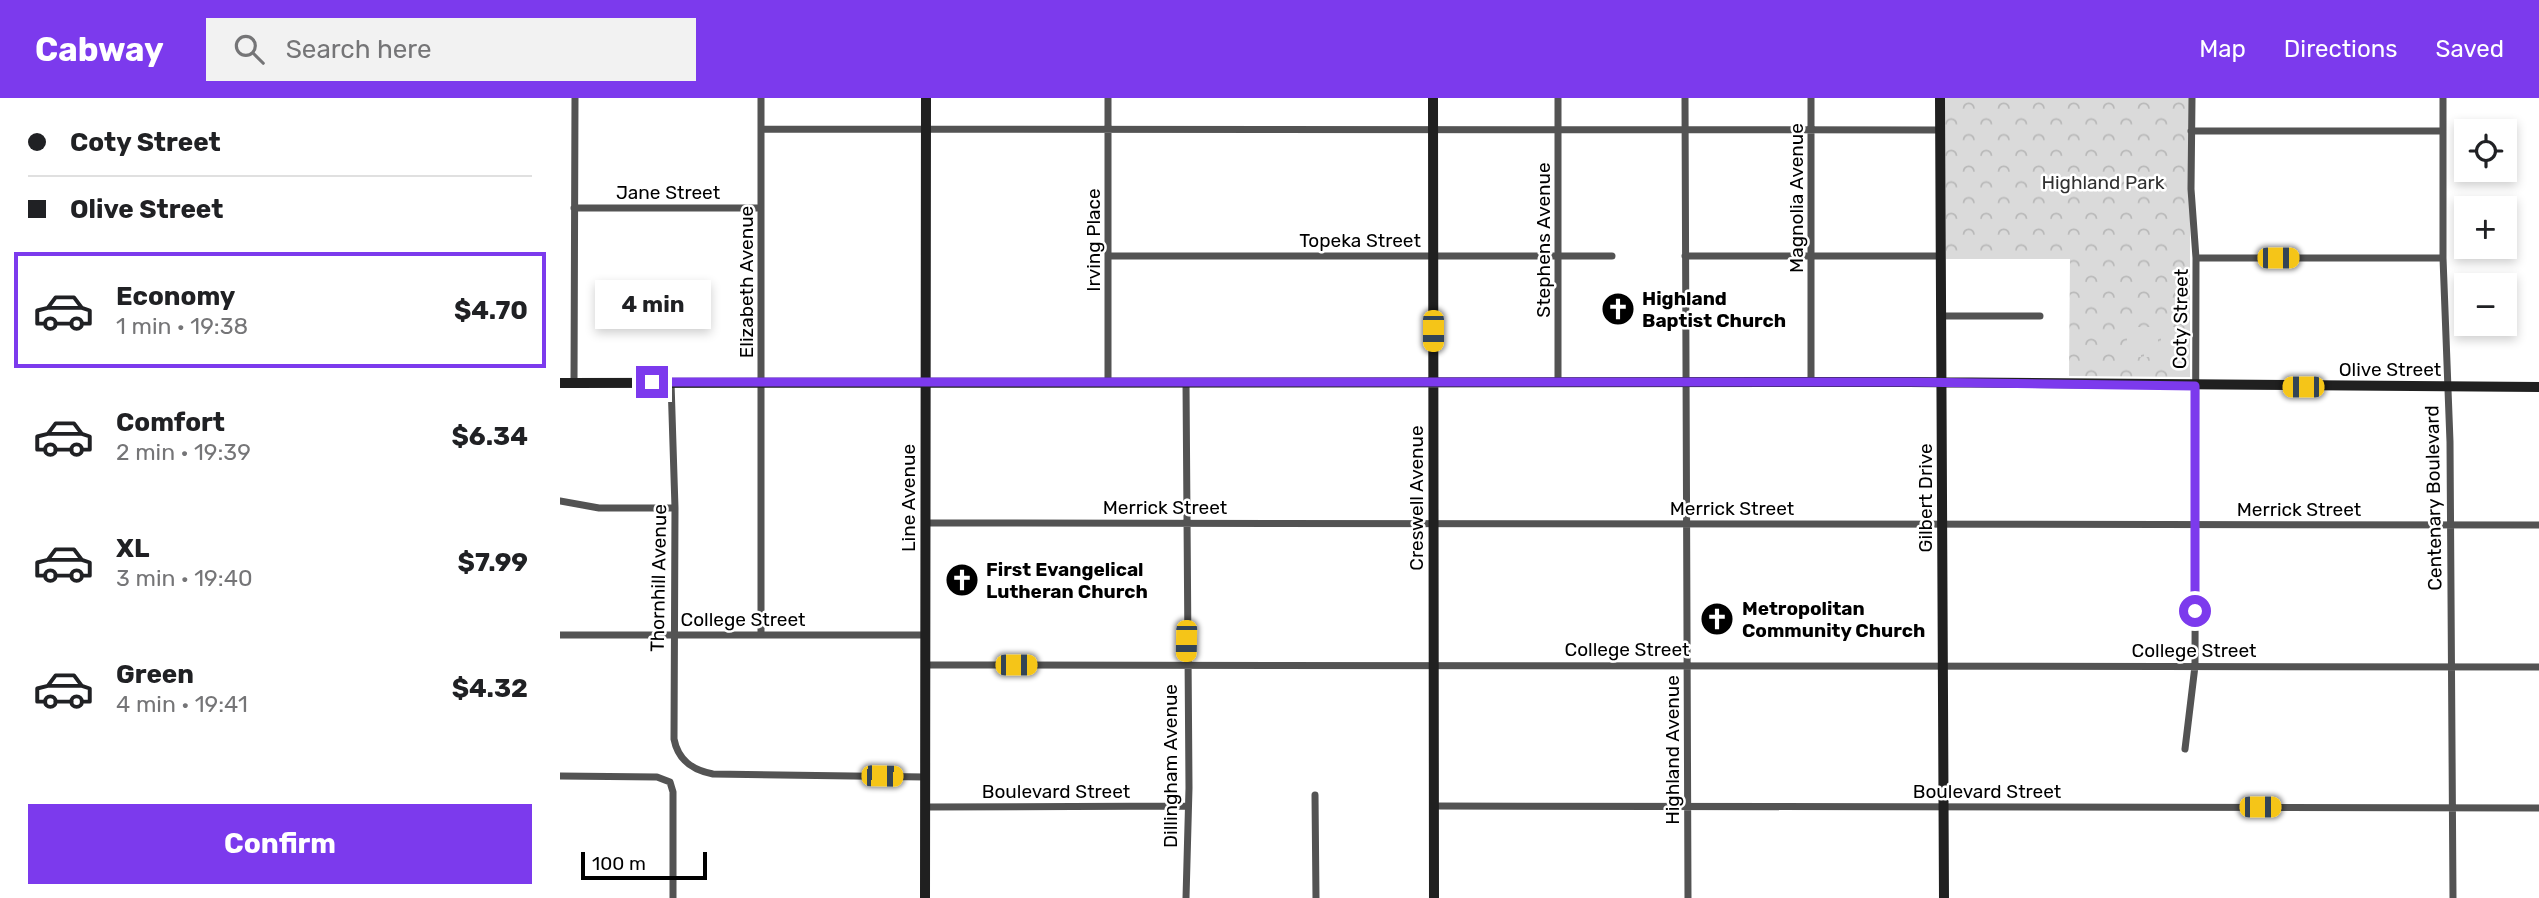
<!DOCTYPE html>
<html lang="en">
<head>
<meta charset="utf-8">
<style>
  :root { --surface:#fff; --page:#f2f2f2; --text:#202124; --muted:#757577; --line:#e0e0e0; --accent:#7c3aed }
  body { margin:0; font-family:Rubik,sans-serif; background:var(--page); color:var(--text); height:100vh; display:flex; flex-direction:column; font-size:26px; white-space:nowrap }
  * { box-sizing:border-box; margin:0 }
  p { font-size:23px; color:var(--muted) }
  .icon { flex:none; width:38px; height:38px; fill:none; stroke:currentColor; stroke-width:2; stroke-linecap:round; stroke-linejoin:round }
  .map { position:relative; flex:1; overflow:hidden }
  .sheet { display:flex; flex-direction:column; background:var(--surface); width:560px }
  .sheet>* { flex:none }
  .top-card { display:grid; align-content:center; height:154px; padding:0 28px; background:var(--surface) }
  .tools { position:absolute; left:1894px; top:21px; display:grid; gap:14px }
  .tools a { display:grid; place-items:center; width:63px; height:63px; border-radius:0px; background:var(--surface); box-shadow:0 4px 10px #0003; font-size:35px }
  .scale { position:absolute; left:21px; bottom:18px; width:126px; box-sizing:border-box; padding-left:7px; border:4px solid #000; border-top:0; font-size:19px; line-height:24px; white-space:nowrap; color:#000; -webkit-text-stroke:5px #fff; paint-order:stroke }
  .end { position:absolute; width:32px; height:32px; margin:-16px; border:9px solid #7c3aed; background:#fff; box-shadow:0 0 0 4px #fff }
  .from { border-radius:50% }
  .bubble { position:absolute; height:49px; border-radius:0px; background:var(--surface); box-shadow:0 4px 10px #0003; font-size:23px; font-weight:700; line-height:49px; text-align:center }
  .car { position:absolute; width:21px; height:42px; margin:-21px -10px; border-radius:9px; box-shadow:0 0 5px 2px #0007; background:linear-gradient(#f5c518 24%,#345 0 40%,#f5c518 0 76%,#345 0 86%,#f5c518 0) }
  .top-card b { display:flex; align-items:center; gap:24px; height:66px; font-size:26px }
  .top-card b+b { border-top:2px solid var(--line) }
  .top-card i { width:18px; height:18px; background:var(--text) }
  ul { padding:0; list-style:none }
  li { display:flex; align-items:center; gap:21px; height:116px; margin:0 14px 10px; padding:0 14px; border:4px solid transparent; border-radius:0px }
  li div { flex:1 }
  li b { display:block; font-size:26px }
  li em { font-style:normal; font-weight:700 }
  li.current { border-color:var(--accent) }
  li>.icon { width:63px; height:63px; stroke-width:1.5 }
  .primary-button { display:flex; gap:14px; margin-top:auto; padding:14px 28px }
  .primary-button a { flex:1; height:80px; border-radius:0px; background:var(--accent); color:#fff; font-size:28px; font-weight:700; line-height:80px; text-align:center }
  header { display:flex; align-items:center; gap:42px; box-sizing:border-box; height:98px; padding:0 35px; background:var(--accent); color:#fff }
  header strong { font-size:33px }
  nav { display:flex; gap:38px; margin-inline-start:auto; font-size:24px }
  .search { width:490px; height:63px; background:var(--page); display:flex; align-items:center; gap:18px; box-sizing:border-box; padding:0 24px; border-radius:0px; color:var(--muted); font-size:26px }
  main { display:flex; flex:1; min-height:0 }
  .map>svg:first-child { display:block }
  .park { fill:url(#park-crowns) }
  .pitch { fill:#dadada }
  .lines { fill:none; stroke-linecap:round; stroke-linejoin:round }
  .street { stroke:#535353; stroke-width:7 }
  .secondary { stroke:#202020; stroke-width:10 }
  .route { stroke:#7c3aed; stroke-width:9 }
  .labels { text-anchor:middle; stroke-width:5; stroke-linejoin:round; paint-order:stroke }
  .park-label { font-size:19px; fill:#313131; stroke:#fff }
  .street-label { font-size:19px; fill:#000; stroke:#fff }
  .poi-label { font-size:19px; font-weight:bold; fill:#000; stroke:#fff; text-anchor:start }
</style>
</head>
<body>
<header>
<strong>Cabway</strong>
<div class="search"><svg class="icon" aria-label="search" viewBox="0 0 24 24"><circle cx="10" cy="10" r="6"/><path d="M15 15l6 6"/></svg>Search here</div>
<nav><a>Map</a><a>Directions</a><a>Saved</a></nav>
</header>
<main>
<section class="sheet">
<div class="top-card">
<b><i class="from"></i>Coty Street</b>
<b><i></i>Olive Street</b>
</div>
<ul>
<li class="current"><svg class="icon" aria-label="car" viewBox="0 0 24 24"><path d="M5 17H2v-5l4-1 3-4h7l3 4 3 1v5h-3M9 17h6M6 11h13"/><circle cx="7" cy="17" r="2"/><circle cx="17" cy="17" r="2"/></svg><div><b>Economy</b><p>1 min · 19:38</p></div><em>$4.70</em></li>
<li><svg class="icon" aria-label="car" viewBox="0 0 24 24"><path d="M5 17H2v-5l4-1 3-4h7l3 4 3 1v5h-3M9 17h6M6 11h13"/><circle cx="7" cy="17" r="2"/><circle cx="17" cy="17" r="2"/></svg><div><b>Comfort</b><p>2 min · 19:39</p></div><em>$6.34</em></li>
<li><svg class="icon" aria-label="car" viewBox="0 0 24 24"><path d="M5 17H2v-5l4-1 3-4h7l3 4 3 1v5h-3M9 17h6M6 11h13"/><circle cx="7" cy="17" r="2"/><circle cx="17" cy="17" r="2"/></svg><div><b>XL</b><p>3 min · 19:40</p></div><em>$7.99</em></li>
<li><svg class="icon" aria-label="car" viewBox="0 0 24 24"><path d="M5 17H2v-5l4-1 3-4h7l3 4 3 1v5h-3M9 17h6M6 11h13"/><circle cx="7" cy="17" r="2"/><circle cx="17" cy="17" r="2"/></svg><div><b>Green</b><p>4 min · 19:41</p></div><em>$4.32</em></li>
</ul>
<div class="primary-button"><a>Confirm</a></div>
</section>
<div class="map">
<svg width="1979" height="800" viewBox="0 0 1979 800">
  <defs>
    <pattern id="park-crowns" width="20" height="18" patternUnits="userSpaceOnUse" patternTransform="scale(1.75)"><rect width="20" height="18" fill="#dadada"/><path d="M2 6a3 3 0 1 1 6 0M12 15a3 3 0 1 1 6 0" fill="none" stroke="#b9b9b9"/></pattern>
  </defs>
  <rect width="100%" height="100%" fill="#fff"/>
  <path class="park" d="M 1385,0 L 1630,0 L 1630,279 L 1509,278 L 1510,161 L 1386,161 Z"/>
  <path class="pitch" d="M 1567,229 L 1581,229 L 1581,259 L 1567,259 Z
    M 1584,229 L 1598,229 L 1598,259 L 1584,259 Z
    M 1601,229 L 1615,229 L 1615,259 L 1601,259 Z"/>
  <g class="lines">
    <path class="street" d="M 548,0 L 548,284
      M 998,0 L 998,284
      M 1125,0 L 1128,800
      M 1251,0 L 1251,284
      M 1883,0 L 1883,160 L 1890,344 L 1893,800
      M 201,31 L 1381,32
      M 1631,33 L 1883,33
      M 14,110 L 201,110
      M 548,158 L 1052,158
      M 1125,158 L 1381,158
      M 1636,160 L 1883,160
      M 1381,218 L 1480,218
      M 111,284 L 115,410 L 114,641 C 118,662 132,672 153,676 L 365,679
      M 626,284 L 629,690 L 626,800
      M 14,285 L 15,0
      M 0,403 L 39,410 L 115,410
      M 365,425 L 1979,427
      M 0,537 L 365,537
      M 201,537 L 201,0
      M 365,567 L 1979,569
      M 1625,651 L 1635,568 L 1636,160 L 1631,91 L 1632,0
      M 0,678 L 97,679 L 110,684 L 113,694 L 113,800
      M 755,697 L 756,800
      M 875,708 L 1979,710
      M 365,709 L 628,708"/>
    <path class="secondary" d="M 873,0 L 874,800
      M 1380,0 L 1384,800
      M 0,285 L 1349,284 L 1979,289
      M 365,800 L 366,0"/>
  </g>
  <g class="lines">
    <path class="route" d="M 92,284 L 1349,284 L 1635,288 L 1635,513"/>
  </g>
  <defs>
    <symbol id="church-disc" viewBox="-11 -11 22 22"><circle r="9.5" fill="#000" stroke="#fff"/><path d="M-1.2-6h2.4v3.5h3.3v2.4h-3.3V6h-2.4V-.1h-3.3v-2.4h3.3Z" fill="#fff"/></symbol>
  </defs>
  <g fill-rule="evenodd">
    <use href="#church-disc" x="1039" y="192" width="38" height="38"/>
    <use href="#church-disc" x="383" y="463" width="38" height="38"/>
    <use href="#church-disc" x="1138" y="502" width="38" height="38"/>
  </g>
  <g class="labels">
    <g class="park-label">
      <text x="1543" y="91">Highland Park</text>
    </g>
    <g class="street-label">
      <text x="108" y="101">Jane Street</text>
      <text transform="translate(1236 100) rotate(-90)" y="7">Magnolia Avenue</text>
      <text transform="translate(533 142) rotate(-90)" y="7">Irving Place</text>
      <text x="800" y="149">Topeka Street</text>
      <text transform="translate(983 142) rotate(-90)" y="7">Stephens Avenue</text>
      <text transform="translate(186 184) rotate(-90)" y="7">Elizabeth Avenue</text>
      <text transform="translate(1620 221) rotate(-89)" y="7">Coty Street</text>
      <text x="1830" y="278">Olive Street</text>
      <text transform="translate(348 400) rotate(-90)" y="7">Line Avenue</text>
      <text transform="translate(856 400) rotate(-90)" y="7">Creswell Avenue</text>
      <text transform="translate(1365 400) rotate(-90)" y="7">Gilbert Drive</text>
      <text transform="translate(1873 400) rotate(-91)" y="7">Centenary Boulevard</text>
      <text x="605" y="416">Merrick Street</text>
      <text x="1172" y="417">Merrick Street</text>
      <text x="1739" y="418">Merrick Street</text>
      <text transform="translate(98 480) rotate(-89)" y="7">Thornhill Avenue</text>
      <text x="183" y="528">College Street</text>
      <text x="1067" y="558">College Street</text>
      <text x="1634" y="559">College Street</text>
      <text transform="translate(1112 652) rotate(-90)" y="7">Highland Avenue</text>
      <text transform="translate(610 668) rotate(-90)" y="7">Dillingham Avenue</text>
      <text x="496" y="700">Boulevard Street</text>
      <text x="1427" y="700">Boulevard Street</text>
    </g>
    <g class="poi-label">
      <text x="1082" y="207">Highland<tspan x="1082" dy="22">Baptist Church</tspan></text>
      <text x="426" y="478">First Evangelical<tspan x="426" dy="22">Lutheran Church</tspan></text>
      <text x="1182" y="517">Metropolitan<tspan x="1182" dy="22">Community Church</tspan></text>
    </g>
  </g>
</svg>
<div class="tools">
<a><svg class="icon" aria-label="locate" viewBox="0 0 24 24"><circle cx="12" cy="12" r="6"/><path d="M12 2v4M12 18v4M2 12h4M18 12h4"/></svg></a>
<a>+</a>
<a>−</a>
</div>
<div class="scale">100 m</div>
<i class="end from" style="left:1635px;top:513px"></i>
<i class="end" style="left:92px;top:284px"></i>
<div class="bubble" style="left:35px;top:182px;width:116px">4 min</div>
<i class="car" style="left:1718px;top:160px;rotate:90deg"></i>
<i class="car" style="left:873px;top:233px;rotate:180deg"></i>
<i class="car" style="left:1743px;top:289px;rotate:270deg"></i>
<i class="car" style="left:626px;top:543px;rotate:181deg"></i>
<i class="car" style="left:456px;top:567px;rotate:90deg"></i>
<i class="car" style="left:322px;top:678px;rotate:91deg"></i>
<i class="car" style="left:1700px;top:709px;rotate:90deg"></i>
</div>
</main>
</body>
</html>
